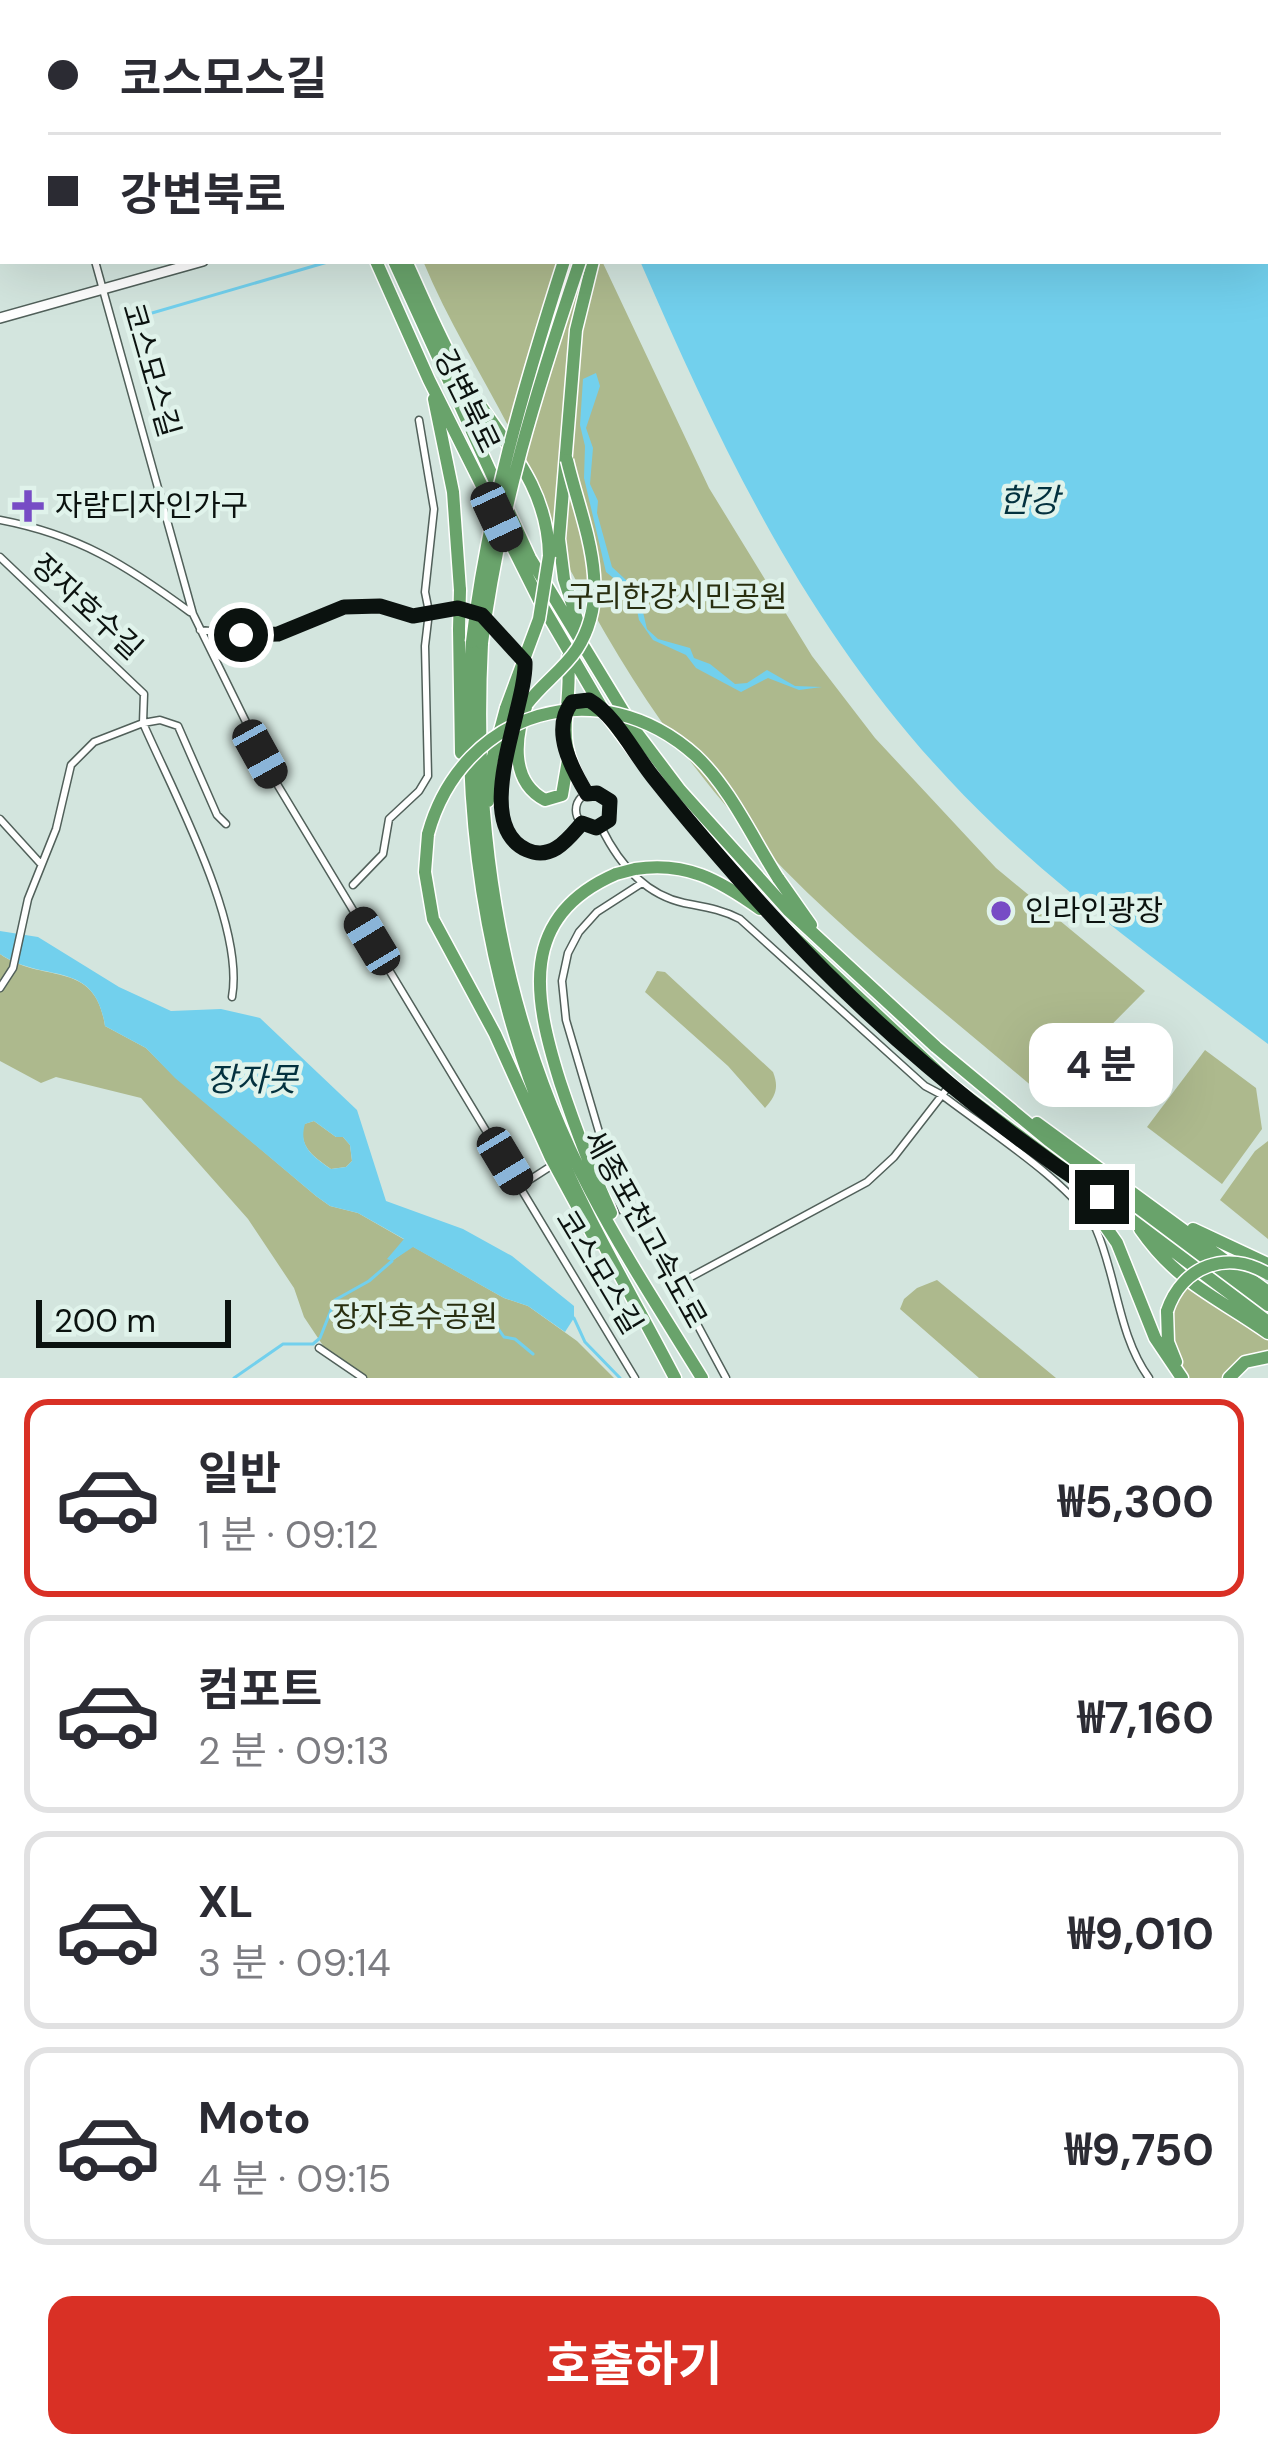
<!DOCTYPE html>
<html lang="ko">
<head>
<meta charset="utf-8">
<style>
  :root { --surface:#fff; --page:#f7f7f7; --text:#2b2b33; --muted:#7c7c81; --line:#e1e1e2; --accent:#d93025 }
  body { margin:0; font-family:"DM Sans","Noto Sans KR",sans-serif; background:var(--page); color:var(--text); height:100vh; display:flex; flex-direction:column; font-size:45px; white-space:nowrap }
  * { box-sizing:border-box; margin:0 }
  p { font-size:39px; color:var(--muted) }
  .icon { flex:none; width:66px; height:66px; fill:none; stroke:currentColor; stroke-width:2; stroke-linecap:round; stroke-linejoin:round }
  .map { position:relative; height:1378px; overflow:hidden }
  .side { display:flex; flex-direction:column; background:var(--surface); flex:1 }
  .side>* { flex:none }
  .hud { position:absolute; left:0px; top:0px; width:1269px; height:264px; box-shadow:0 12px 48px #0002; display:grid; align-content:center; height:264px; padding:0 48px; background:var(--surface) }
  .scale { position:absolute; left:36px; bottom:30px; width:195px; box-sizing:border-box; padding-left:12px; border:6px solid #0b120f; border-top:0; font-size:33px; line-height:42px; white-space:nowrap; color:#0b120f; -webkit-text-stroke:9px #e0f3eb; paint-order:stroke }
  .end { position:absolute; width:54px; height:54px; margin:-27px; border:15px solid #0b120f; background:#fff; box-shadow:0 0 0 6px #fff }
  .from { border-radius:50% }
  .bubble { position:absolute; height:84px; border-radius:24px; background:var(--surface); box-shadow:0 12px 48px #0002; font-size:39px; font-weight:700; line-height:84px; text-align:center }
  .car { position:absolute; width:36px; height:72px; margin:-36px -18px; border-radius:15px; box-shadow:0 0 9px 3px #0007; background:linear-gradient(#222 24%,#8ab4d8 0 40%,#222 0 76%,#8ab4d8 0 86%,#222 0) }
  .hud b { display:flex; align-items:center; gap:42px; height:114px; font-size:45px }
  .hud b+b { border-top:3px solid var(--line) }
  .hud i { width:30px; height:30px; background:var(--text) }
  ul { padding:21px 0 0; list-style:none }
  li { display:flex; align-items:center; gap:36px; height:198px; margin:0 24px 18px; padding:0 24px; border:6px solid var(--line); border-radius:24px }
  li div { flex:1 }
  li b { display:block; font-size:45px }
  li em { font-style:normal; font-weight:700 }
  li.on { border-color:var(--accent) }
  li>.icon { width:108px; height:108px; stroke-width:1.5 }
  .cta { display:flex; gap:24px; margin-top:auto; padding:24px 48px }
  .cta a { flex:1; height:138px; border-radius:24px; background:var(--accent); color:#fff; font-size:48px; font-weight:700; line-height:138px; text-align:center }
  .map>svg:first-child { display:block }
  .green { fill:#adb98d }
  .water { fill:#72d0ed; fill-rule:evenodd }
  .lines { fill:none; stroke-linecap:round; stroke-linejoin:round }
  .stream { stroke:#72d0ed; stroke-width:3 }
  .runway { stroke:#94a39d; stroke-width:45 }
  .street-casing { stroke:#51605a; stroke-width:9 }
  .secondary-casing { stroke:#51605a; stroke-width:12 }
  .highway-casing { stroke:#fff; stroke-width:15 }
  .street { stroke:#fff; stroke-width:6 }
  .secondary { stroke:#fff; stroke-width:9 }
  .highway { stroke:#69a36b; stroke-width:12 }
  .highway-bridge-casing { stroke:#fff; stroke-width:15; stroke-linecap:butt }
  .highway-bridge { stroke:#69a36b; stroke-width:12 }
  .route { stroke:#0b120f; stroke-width:15 }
  .poi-dot { fill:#774cc5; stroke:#e0f3eb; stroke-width:4.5 }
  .labels { text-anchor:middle; stroke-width:9; stroke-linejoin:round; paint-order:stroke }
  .street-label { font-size:30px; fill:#0b120f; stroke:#e0f3eb }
  .poi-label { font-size:30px; fill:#0b120f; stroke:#e0f3eb; text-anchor:start }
  .park-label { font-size:30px; fill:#292f10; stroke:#e0f3eb }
  .water-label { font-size:33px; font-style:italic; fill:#03313e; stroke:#e0f3eb }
</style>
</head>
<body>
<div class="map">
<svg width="1268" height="1378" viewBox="0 0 1268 1378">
  <rect width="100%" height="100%" fill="#d3e5de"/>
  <path class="green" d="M 423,261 L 602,261 L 709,488 L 812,656 L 875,738 L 996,868 L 1145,991 L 1042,1095 C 939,1006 829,924 739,821 C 677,750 624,671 580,588 C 571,570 558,551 551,532 C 539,503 532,475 519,447 C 488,384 450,326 423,261 Z
    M 0,954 C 44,985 95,958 105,1026 L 146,1048 L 174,1076 L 316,1196 L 330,1206 L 358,1213 L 405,1240 L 392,1261 L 412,1246 L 504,1298 L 528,1306 L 577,1341 L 614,1378 L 367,1378 L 326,1350 L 304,1317 L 294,1288 L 248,1219 L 141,1098 L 56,1077 L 41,1083 L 0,1061 Z
    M 657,971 L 665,972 L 773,1072 C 779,1087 776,1096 765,1108 L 728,1066 L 645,992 Z
    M 1205,1050 L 1256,1088 L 1262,1129 L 1222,1184 L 1147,1127 Z
    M 314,1121 L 336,1137 L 343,1137 L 350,1145 L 352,1161 L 346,1167 L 331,1169 C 314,1157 298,1147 304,1124 Z
    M 1268,1141 L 1268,1239 L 1220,1200 L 1255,1151 Z
    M 937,1280 L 1056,1378 L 979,1378 L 900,1309 L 904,1299 L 917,1288 Z
    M 1185,1286 L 1217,1302 L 1268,1335 L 1268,1353 L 1224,1378 L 1188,1378 L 1178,1364 L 1168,1316 Z"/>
  <path class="water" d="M 483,0 L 1268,0 L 1268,1044 C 1176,975 1081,907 997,828 C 826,666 732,474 640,261 L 1266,261 L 1266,3 Z
    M 596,373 L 600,386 L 586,428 L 593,448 L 590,484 L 598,501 L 597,513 L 612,567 L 638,591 L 647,629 L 658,639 L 690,648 L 694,658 L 710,664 L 735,684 L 747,683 L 767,670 L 795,686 L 822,687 L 799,690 L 768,678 L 741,692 L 696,668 L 686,655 L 653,640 L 639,620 L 634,595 L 606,572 L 584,478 L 585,446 L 580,425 L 583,379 Z
    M 0,931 L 38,937 L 119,987 L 171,1011 L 221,1009 L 260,1018 L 357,1110 L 386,1201 L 463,1229 L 512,1256 L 574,1306 L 574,1318 L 565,1332 L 528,1306 L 504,1298 L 413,1247 L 392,1261 L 387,1259 L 404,1239 L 358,1213 L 330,1206 L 316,1196 L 175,1078 L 146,1048 L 105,1026 C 95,958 44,984 0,954 ZM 314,1121 L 336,1137 L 343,1137 L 350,1145 L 352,1161 L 346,1167 L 331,1169 C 314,1157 298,1147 305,1124 Z"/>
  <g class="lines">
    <path class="stream" d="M 128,320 L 331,261
      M 464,1318 L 479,1327 L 497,1327 L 504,1337 L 515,1339 L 533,1354
      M 574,1318 L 585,1342 L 620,1378
      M 234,1378 L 283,1344 L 313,1344 L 320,1338 L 335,1300 L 369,1281 L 392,1261"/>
    <path class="runway" d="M 408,0 L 410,3"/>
    <defs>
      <path id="street" d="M 21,0 L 22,3
        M 0,63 L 3,65
        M 95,261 L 193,614 L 274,779 L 635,1378
        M 0,520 C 79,535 126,565 190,612
        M 0,557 L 144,694 L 143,723 L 94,742 L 71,765 L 56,829 L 28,899 L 13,968 L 0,988
        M 489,622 L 525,662 C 527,706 469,824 527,850 C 552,861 568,839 582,823
        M 200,630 L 267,637 L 344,607 L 380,606 L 413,616 L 462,609
        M576 810a18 18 0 1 1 36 0a18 18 0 1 1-36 0Z
        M 0,819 L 40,863
        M 226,824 L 217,815 L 178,726 L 160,720 L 143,723 C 173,792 245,924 232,997
        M 601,827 C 618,862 643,894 684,903 C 704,907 721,909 740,919 L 925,1086 L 942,1095 C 983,1127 1076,1186 1096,1229 C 1117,1277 1118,1335 1149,1378
        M 642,883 L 597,912 L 579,932 L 568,953 L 562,981 L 566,1020 L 622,1210 L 676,1285 L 726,1378
        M 353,885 L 383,854 L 389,819 L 419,791 L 428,776 L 425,646 L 429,612 L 425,592 L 434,509 L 419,420
        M 520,1186 L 548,1168
        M 676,1285 L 867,1182 L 894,1157 L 946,1090
        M 319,1348 L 363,1378"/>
      <path id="secondary" d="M 0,318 L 203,261"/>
      <path id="highway" d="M 239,0 L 242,3
        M 264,0 L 266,3
        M 640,3 L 641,0
        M 661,3 L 662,0
        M 376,261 L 429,380 L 539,600 L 605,713 L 665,792 L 775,919 L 953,1086 L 1268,1322
        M 394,261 L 530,558 L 634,729 L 680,790 L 788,910 L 936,1047 L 1048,1140 L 1268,1305
        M 406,261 C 423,298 439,337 459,372 C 495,435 548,479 549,556
        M 434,399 L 453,492 L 460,590
        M 459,629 L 461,753
        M 581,632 L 564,579 L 559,539 L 576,330 L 593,261
        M 472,642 C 461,809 484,970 547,1125 C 582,1212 632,1295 675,1378
        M 482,643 C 472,833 501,1020 590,1190 C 624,1255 664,1316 702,1378
        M 568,657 C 573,720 550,733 587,794
        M 527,704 C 515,736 509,781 545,800 L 562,795 L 568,760
        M 488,801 L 492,760 L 506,708
        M 428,834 L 425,872 L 433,919 L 495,1034 L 551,1158 L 597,1243
        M 635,869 C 686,861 719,880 760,909
        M 778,878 L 811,925
        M 1037,1123 L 1268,1292
        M 1075,1183 L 1117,1243 L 1155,1338 L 1182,1378
        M 611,1213 C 591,1170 575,1127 560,1082 C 534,999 517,917 616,874
        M 1140,1229 C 1178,1284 1216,1296 1268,1333
        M 1193,1229 L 1268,1264
        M 1167,1311 L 1168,1342 L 1176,1362
        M 1229,1378 L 1245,1362 L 1268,1357"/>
    </defs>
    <use href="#street" class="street-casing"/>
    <use href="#secondary" class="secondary-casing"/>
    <use href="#highway" class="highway-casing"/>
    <use href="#street" class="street"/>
    <use href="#secondary" class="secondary"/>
    <use href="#highway" class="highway"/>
    <defs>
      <path id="highway-bridge" d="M 459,629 L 460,590
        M 472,642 C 487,512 524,386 564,261
        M 482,643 C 500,506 536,392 580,261
        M 527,704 C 542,684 563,670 577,649 C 615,590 581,521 567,460
        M 506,708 L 539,619 L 549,556
        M 428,834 C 462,710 600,669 696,756 C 730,788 753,839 778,878
        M 616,874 L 635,869
        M 1167,1311 C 1182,1266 1227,1249 1268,1274"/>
    </defs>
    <use href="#highway-bridge" class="highway-bridge-casing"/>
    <use href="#highway-bridge" class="highway-bridge"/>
  </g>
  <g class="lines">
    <path class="route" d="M 241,635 L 278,634 L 344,607 L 380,606 L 413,616 L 458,608 L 482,615 L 525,662 C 527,706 469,824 527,850 C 552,861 568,839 582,823 L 596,828 L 609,820 L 610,801 L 597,793 L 587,794 C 572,769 550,730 572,702 L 589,700 C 616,716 633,752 653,777 C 691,825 732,872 773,917 C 868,1022 984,1119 1102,1197"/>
  </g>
  <g class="poi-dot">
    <path d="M22 488h12v12h12v12h-12v12h-12v-12h-12v-12h12z"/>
    <circle cx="1001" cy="911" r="12"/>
  </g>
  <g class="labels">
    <g class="street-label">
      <text transform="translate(151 370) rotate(74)" y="10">코스모스길</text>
      <text transform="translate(467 401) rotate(64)" y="10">강변북로</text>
      <text transform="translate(87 607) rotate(43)" y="10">장자호수길</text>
      <text transform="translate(645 1229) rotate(61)" y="10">세종포천고속도로</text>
      <text transform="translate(599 1272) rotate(59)" y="10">코스모스길</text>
    </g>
    <g class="poi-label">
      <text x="55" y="516">자람디자인가구</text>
      <text x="1025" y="921">인라인광장</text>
    </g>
    <g class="park-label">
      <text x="677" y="607">구리한강시민공원</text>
      <text x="415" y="1327">장자호수공원</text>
    </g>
    <g class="water-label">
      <text x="1029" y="512">한강</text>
      <text x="252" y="1091">장자못</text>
    </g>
  </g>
</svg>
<div class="scale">200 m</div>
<i class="end from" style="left:241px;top:635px"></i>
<i class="end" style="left:1102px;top:1197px"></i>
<div class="bubble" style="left:1029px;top:1023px;width:144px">4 분</div>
<i class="car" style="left:497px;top:517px;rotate:155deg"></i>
<i class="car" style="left:260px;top:754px;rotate:151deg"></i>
<i class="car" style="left:372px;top:941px;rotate:329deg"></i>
<i class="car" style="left:505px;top:1161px;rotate:149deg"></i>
<div class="hud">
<b><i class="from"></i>코스모스길</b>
<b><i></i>강변북로</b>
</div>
</div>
<section class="side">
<ul>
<li class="on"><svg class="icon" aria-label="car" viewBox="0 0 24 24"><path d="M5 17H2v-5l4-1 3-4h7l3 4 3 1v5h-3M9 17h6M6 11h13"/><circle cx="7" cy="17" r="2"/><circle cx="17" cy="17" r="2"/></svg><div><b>일반</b><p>1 분 · 09:12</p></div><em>₩5,300</em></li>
<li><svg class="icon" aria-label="car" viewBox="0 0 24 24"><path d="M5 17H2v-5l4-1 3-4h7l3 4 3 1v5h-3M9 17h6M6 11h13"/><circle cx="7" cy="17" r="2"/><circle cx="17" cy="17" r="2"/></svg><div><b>컴포트</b><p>2 분 · 09:13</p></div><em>₩7,160</em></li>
<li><svg class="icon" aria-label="car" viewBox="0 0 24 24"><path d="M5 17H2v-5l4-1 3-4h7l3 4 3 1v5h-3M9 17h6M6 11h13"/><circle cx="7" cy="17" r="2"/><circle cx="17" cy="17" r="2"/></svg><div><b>XL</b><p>3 분 · 09:14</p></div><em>₩9,010</em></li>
<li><svg class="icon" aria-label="car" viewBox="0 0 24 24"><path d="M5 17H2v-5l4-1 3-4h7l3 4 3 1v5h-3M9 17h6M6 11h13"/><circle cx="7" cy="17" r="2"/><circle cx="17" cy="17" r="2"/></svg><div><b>Moto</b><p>4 분 · 09:15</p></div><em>₩9,750</em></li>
</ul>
<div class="cta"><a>호출하기</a></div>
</section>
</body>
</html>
